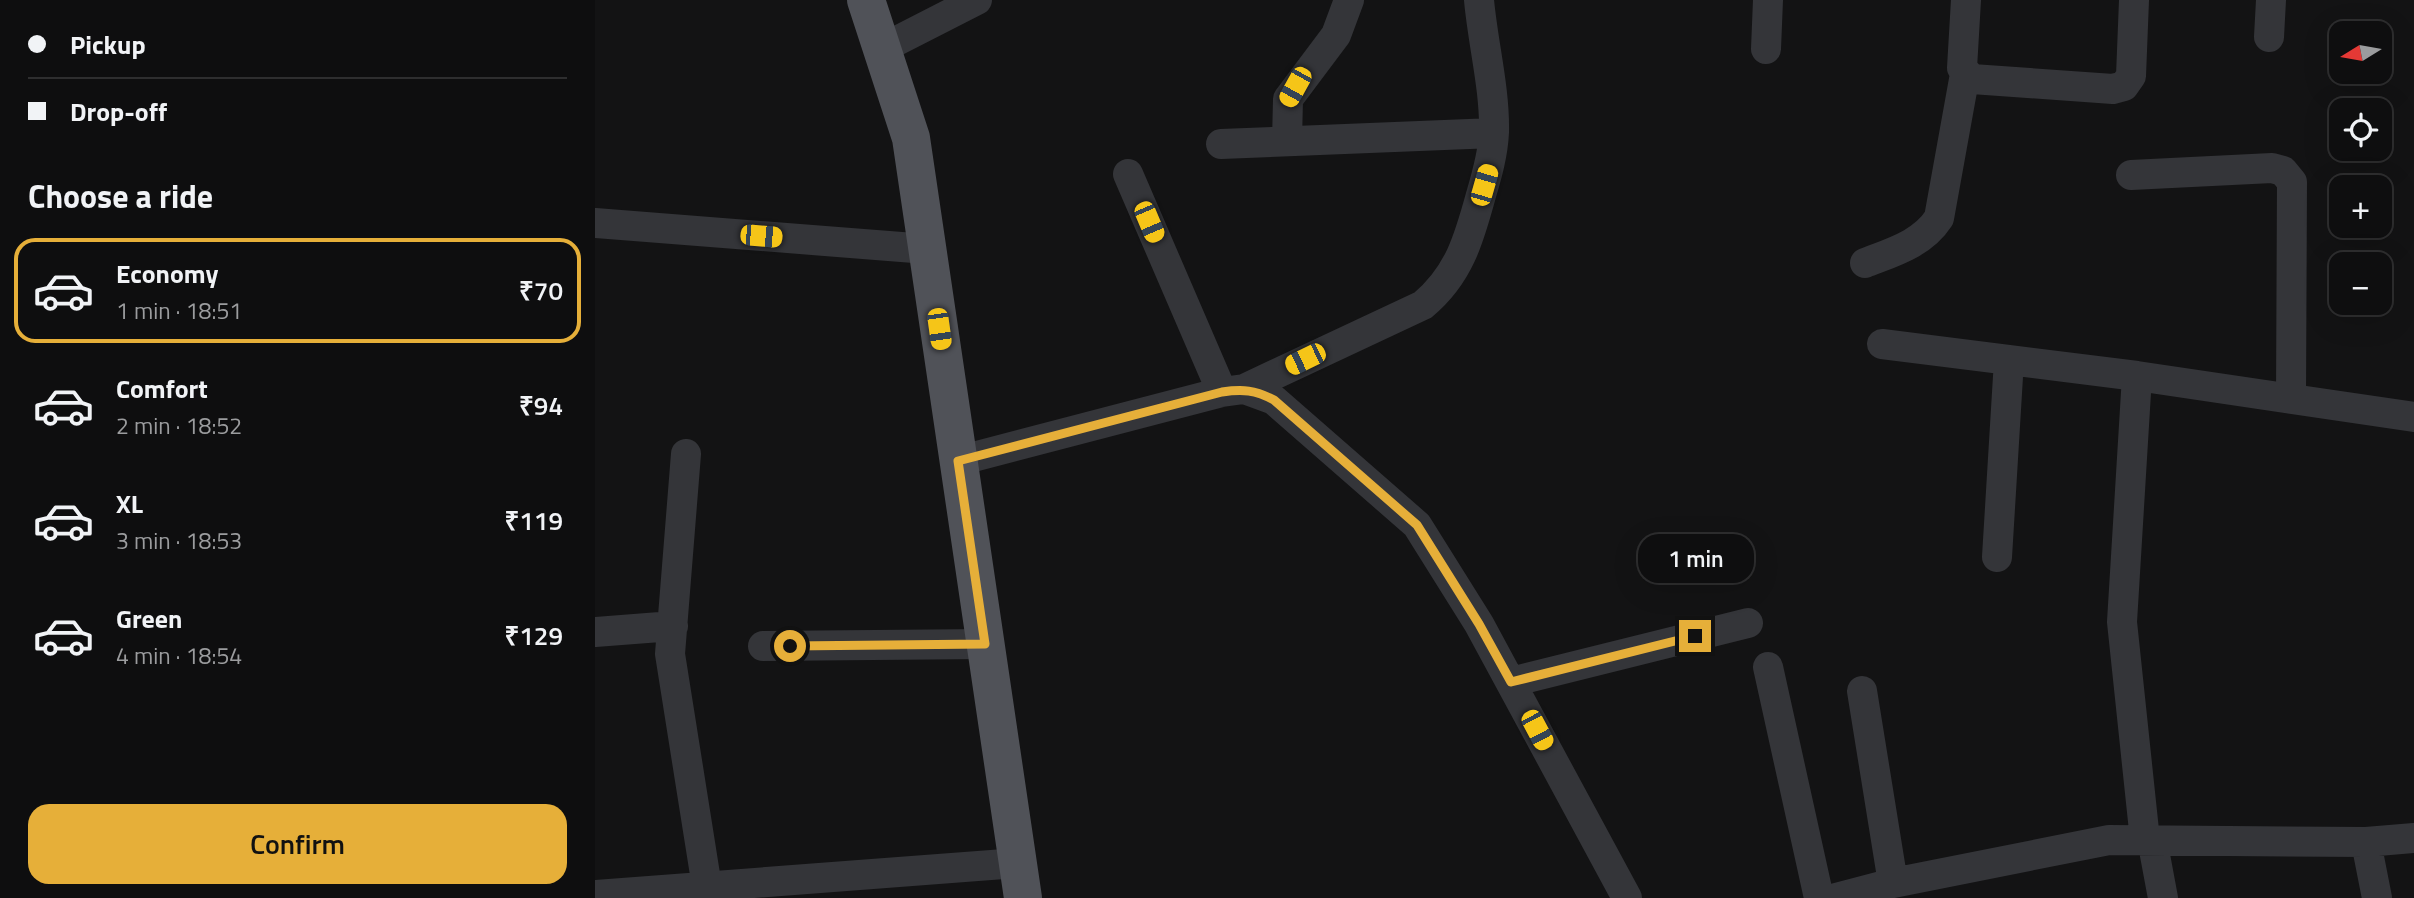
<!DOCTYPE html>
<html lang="en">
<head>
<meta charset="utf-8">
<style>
  :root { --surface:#0e0e0f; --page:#171718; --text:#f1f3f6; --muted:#9b9c9e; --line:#2e2e2f; --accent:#e6af39 }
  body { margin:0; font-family:"Titillium Web",sans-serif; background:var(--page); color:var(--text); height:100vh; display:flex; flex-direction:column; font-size:26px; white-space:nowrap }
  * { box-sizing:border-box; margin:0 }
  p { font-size:23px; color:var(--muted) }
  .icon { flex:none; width:38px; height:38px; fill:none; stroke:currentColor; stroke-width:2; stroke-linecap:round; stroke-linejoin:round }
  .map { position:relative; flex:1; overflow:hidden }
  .drawer { display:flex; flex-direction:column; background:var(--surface); width:595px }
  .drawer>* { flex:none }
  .guide { display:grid; align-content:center; height:154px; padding:0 28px; background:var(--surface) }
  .needle { width:46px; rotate:259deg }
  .fabs { position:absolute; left:1734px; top:21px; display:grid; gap:14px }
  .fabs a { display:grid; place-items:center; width:63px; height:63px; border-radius:14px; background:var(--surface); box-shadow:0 7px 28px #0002,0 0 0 2px var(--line); font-size:35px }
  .end { position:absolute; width:32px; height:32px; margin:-16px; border:9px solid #e6af39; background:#111; box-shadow:0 0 0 4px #111 }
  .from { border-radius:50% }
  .bubble { position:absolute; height:49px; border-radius:21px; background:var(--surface); box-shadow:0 7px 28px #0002,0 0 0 2px var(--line); font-size:23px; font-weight:600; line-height:49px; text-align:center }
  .car { position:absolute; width:21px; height:42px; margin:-21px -10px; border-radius:9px; box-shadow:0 0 5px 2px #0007; background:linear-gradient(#f5c518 24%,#345 0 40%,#f5c518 0 76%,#345 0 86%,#f5c518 0) }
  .guide b { display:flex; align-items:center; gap:24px; height:66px; font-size:26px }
  .guide b+b { border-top:2px solid var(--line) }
  .guide i { width:18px; height:18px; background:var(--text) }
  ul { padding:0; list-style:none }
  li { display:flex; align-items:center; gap:21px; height:105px; margin:0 14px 10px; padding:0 14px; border:4px solid transparent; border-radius:21px }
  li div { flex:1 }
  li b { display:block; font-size:26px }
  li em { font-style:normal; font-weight:600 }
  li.on { border-color:var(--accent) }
  li>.icon { width:63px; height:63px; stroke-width:1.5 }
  h2 { padding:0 28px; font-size:32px; line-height:84px }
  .button { display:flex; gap:14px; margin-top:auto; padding:14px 28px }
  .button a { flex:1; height:80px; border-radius:21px; background:var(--accent); color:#111; font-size:28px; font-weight:600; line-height:80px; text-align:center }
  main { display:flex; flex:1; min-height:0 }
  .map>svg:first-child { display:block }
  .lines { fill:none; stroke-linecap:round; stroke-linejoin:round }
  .minor { stroke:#343539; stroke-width:30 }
  .major { stroke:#505258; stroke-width:38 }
  .route { stroke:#e6af39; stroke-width:9 }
</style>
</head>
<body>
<main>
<section class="drawer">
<div class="guide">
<b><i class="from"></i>Pickup</b>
<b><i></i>Drop-off</b>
</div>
<h2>Choose a ride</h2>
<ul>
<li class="on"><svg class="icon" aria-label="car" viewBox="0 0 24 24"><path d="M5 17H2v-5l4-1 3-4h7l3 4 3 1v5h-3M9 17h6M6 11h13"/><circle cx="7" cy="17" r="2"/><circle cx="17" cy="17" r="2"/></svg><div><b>Economy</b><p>1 min · 18:51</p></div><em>₹70</em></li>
<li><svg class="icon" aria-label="car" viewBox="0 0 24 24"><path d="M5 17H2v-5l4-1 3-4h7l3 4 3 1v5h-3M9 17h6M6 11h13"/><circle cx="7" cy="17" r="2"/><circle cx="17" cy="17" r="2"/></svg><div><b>Comfort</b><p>2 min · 18:52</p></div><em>₹94</em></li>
<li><svg class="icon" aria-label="car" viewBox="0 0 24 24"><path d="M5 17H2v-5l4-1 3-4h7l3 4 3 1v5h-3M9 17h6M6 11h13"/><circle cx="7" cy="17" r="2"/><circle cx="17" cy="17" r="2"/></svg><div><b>XL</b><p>3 min · 18:53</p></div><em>₹119</em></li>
<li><svg class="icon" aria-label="car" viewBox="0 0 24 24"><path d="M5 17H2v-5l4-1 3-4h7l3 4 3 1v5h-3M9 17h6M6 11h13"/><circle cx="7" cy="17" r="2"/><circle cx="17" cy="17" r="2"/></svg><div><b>Green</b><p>4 min · 18:54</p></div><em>₹129</em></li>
</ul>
<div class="button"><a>Confirm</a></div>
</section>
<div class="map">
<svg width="1819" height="898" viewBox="0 0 1819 898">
  <rect width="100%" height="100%" fill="#131314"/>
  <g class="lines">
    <path class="minor" d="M 1371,0 L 1367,68 L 1377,79 L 1518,89 L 1529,86 L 1536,76 L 1539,0
      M 1674,37 L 1676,0
      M 288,48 L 382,0
      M 1171,49 L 1173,0
      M 692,141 L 693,99 L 741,35 L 754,0
      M 626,144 L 899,133
      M 533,174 L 627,392
      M 1536,175 L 1677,168 L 1688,171 L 1697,182 L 1696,398
      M 0,223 L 332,249
      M 1270,263 C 1298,252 1327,244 1344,218 L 1370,74
      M 1287,344 L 1542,376 L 1819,417
      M 1542,376 L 1527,622 L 1550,840
      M 649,389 L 828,305 C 864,275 874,239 886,195 C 892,175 898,154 899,132 C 900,89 888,44 884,0
      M 91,454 L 75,654 L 112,887
      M 363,461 L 627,392 L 649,389 L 679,400 L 822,525 L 884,624 L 1032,898
      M 1402,557 L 1414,360
      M 0,632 L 78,626
      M 168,646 L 390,644
      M 1173,667 L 1224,898
      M 916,682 L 1153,623
      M 1267,691 L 1298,883
      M 1557,839 L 1568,898
      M 1771,842 L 1782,898
      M 0,895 L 423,863
      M 1241,898 L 1298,883 L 1514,840 L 1771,842 L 1819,838"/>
    <path class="major" d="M 271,0 L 316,138 L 428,898"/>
  </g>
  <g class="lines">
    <path class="route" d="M 195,646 L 390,644 L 363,461 L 627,392 C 648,389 660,390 679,400 L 822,525 L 884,624 L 916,682 L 1100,636"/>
  </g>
</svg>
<div class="fabs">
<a><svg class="needle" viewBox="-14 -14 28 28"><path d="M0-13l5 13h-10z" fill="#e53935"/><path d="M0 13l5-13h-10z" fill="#9b9c9e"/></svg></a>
<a><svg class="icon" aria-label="locate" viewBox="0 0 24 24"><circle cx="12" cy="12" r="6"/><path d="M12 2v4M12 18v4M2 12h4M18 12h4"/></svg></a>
<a>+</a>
<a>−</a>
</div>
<i class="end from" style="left:195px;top:646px"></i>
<i class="end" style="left:1100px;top:636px"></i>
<div class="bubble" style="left:1043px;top:534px;width:116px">1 min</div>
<i class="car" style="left:700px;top:87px;rotate:209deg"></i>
<i class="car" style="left:889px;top:185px;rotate:16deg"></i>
<i class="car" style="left:554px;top:222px;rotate:157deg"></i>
<i class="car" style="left:166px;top:236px;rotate:95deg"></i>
<i class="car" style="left:344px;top:329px;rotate:172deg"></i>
<i class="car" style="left:710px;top:359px;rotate:244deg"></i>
<i class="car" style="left:942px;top:730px;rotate:152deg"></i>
</div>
</main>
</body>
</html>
